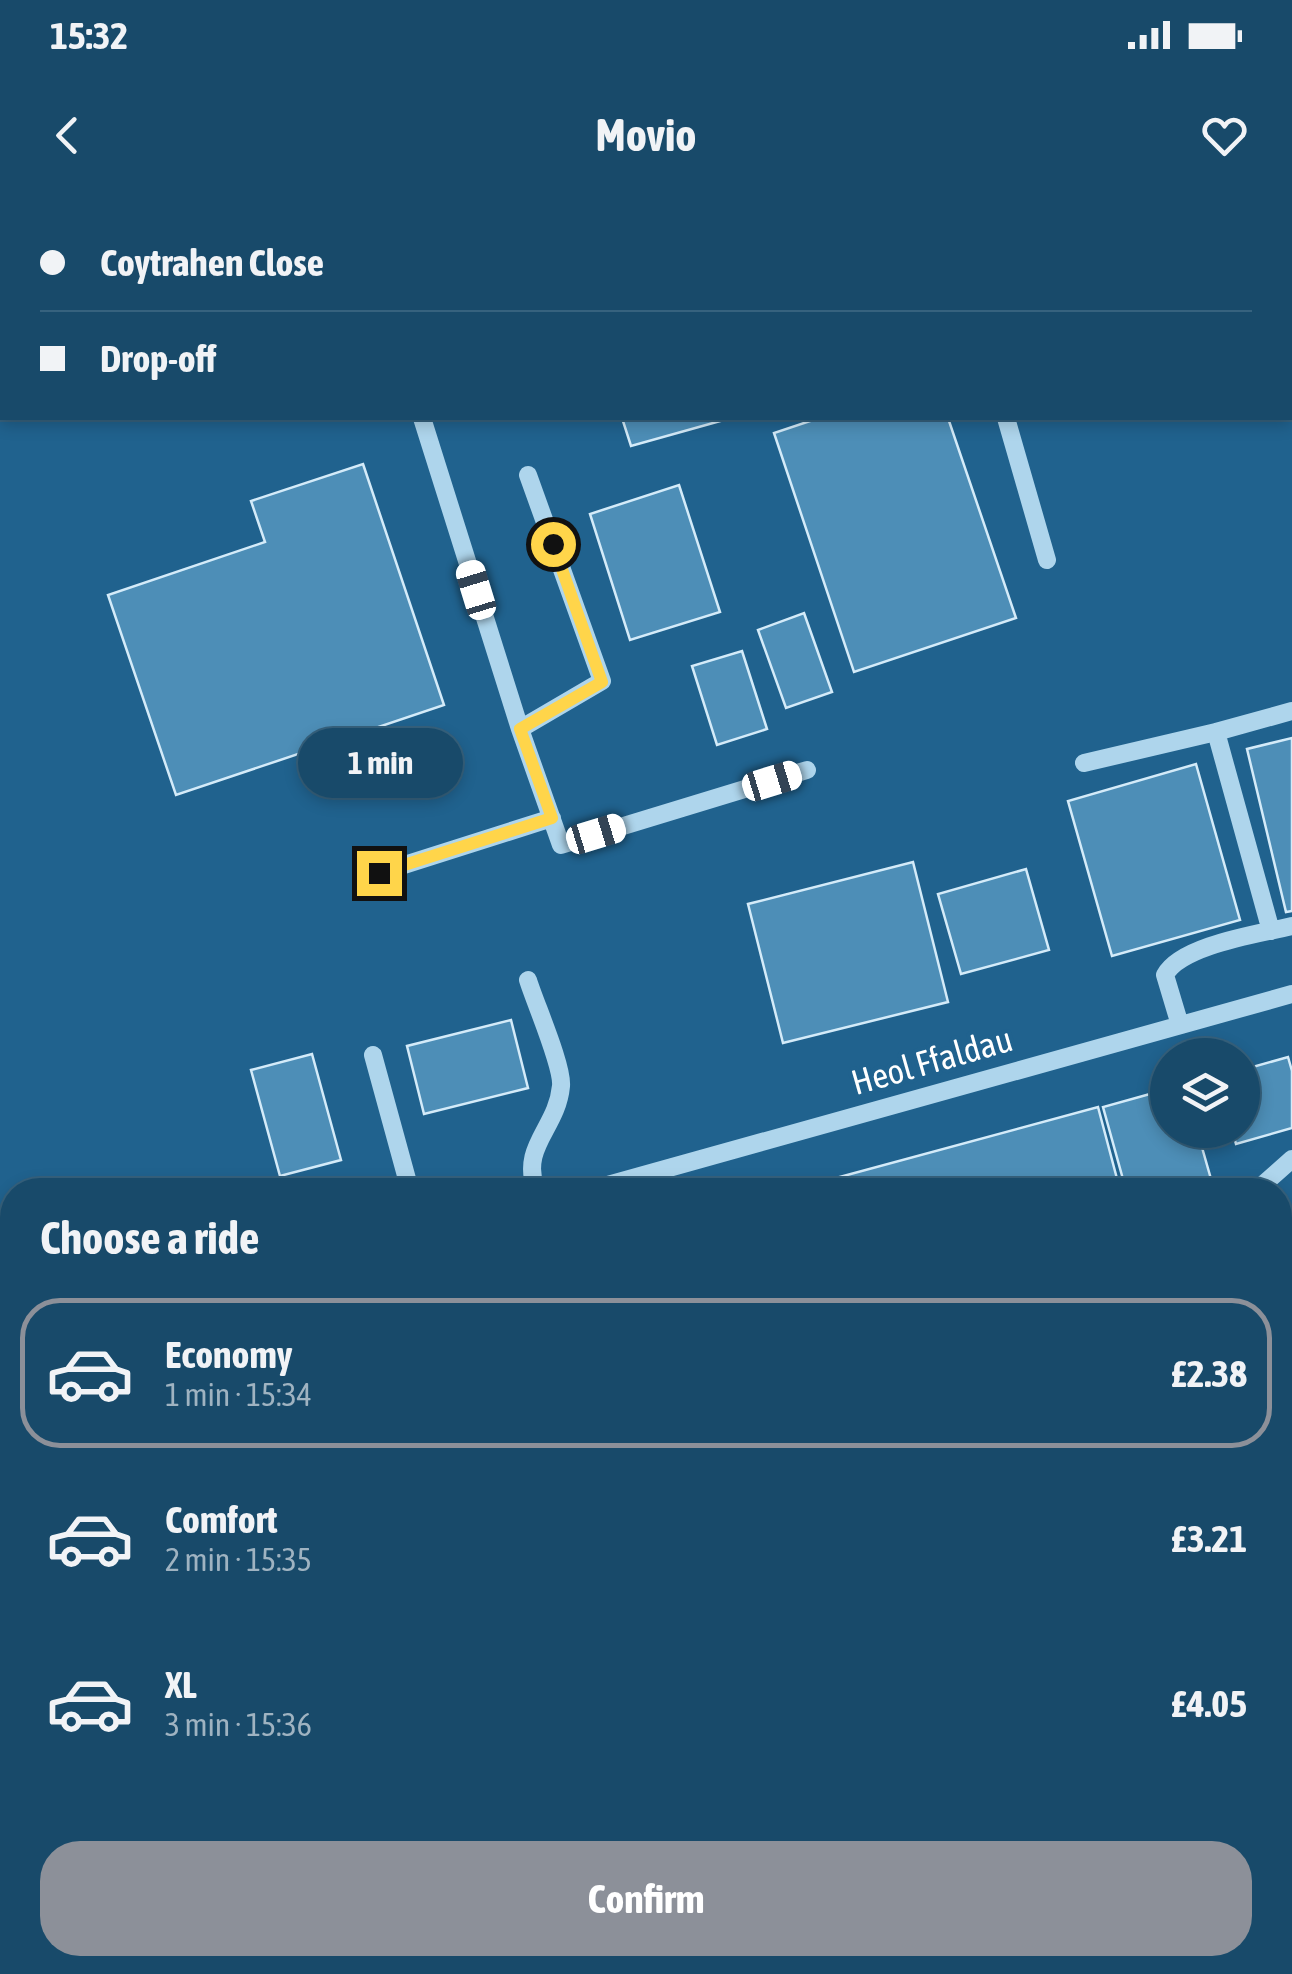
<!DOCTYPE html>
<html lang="en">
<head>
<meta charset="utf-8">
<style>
  :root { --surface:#184a6a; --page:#255472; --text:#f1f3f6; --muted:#9fb3c1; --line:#36627e; --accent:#8c9099 }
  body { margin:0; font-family:"Asap Condensed",sans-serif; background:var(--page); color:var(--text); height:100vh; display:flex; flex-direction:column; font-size:38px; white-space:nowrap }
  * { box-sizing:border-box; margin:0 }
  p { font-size:32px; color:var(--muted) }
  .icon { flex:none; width:55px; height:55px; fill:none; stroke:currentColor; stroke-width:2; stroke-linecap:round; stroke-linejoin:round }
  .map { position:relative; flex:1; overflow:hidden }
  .sheet { position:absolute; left:0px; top:978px; width:1292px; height:798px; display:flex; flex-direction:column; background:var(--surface); border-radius:40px 40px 0 0; box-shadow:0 5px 15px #0003,0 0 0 2px var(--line) }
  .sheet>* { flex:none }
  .guide { position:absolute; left:0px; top:0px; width:1292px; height:220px; box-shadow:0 5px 15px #0003,0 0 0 2px var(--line); display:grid; align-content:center; height:220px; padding:0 40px; background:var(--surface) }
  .controls { position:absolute; left:1150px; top:838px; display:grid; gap:20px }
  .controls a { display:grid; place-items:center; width:110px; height:110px; border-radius:50%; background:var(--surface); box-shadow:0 5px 15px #0003,0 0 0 2px var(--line); font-size:50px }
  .end { position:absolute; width:45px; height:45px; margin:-22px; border:12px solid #ffd54a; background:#111; box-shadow:0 0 0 5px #111 }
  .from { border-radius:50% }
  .bubble { position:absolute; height:70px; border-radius:35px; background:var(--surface); box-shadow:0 5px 15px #0003,0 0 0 2px var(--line); font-size:32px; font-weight:700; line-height:70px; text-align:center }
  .car { position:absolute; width:30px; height:60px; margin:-30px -15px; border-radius:12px; box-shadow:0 0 8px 2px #0007; background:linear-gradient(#fff 24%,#345 0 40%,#fff 0 76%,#345 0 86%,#fff 0) }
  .guide b { display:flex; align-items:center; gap:35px; height:95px; font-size:38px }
  .guide b+b { border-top:2px solid var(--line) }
  .guide i { width:25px; height:25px; background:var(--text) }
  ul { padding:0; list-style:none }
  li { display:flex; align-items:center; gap:30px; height:150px; margin:0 20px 15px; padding:0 20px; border:5px solid transparent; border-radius:40px }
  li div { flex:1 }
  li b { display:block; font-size:38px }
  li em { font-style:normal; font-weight:700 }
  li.on { border-color:var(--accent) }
  li>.icon { width:90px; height:90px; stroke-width:1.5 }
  h2 { padding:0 40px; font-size:45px; line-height:120px }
  .action { display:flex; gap:20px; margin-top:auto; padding:20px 40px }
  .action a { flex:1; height:115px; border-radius:40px; background:var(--accent); color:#fff; font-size:40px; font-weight:700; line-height:115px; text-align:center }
  .status { display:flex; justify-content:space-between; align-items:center; height:70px; padding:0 50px; background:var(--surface); direction:ltr }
  .status svg { height:28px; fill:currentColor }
  header { display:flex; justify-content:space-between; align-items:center; height:130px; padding:0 40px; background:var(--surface); font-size:45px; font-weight:700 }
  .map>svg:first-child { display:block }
  .green { fill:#317ca9 }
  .building { fill:#4d8eb7; stroke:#d4ebf9; stroke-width:2.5 }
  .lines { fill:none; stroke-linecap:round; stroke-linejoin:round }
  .path { stroke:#aed5ec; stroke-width:5; stroke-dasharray:5 8; stroke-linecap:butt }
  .minor { stroke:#aed5ec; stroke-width:18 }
  .route { stroke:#ffd54a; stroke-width:12 }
  .labels { text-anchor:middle; stroke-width:8; stroke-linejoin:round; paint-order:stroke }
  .street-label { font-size:35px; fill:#fff; stroke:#20628e }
</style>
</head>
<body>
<div class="status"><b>15:32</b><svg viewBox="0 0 49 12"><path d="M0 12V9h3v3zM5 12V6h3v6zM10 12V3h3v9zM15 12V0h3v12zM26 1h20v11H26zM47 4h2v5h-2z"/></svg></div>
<header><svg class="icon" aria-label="back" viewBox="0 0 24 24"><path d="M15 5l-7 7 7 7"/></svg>Movio<svg class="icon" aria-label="heart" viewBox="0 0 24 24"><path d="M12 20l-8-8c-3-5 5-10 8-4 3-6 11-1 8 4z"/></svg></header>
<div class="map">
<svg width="1292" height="1774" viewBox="0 0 1292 1774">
  <rect width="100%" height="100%" fill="#20628e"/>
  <path class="green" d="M 0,1446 L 12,1448 L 12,1762 L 1280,1762 L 1280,1540 L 1292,1535 L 1292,1774 L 0,1774 Z"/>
  <path class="building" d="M 742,0 L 940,0 L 941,2 L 733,2 Z
    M 622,218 L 731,218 L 631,246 Z
    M 819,218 L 948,218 L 1016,418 L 854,472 L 774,233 Z
    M 363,264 L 444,505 L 176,595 L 108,395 L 265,342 L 251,301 Z
    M 679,285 L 720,412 L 630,440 L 590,314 Z
    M 804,413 L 832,492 L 786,508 L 758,430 Z
    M 742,451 L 767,529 L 717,545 L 692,466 Z
    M 1292,538 L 1292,711 L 1286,712 L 1247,549 Z
    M 1196,564 L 1240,720 L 1112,756 L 1068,601 Z
    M 913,662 L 948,802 L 783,843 L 748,704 Z
    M 1026,669 L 1049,750 L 961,774 L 938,694 Z
    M 511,820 L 528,888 L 424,914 L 407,846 Z
    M 312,854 L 341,960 L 280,976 L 251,870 Z
    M 1288,857 L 1292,871 L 1292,928 L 1236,944 L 1232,930 L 1242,930 L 1242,870 Z
    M 1168,889 L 1168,930 L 1197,930 L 1213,986 L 1197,990 L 1126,990 L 1103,907 Z
    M 1098,907 L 1120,990 L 799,990 L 799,988 Z
    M 1280,1112 L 1292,1126 L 1292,1228 L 1280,1238 Z
    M 24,1762 L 70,1762 L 70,1774 L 25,1774 Z"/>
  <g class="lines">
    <path class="path" d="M 1280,1268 L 1292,1257
      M 1280,1377 L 1292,1366
      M 0,1403 L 12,1407
      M 76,1769 L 118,1762"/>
    <path class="minor" d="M 352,0 L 353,2
      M 981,0 L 982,2
      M 552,2 L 561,0
      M 422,218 L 520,529 L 561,645 L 807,570
      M 1006,218 L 1047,360
      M 520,529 L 602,481 L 528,275
      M 1216,532 L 1292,511
      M 1084,563 L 1216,532 L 1271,731
      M 379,673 L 552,618
      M 528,780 C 535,803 563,866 561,886 C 557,929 520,946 536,990
      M 1180,825 L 1165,775 C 1181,745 1259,734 1292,726
      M 373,855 L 410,990
      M 590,990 L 1292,794
      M 1257,990 L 1292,959"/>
  </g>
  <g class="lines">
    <path class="route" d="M 379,673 L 552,618 L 520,529 L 602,482 L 553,344"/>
  </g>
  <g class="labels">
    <g class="street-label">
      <text transform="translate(932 861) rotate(-16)" y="12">Heol Ffaldau</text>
    </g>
  </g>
</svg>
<div class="controls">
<a><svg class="icon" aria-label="layers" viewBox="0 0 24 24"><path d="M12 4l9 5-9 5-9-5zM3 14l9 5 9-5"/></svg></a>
</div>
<i class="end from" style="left:553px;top:344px"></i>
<i class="end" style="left:379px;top:673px"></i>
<div class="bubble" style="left:298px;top:528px;width:165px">1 min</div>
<i class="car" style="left:476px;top:390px;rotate:343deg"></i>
<i class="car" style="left:772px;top:581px;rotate:73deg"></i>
<i class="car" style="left:596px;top:634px;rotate:73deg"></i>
<div class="guide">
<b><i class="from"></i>Coytrahen Close</b>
<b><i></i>Drop-off</b>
</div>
<section class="sheet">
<h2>Choose a ride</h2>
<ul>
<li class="on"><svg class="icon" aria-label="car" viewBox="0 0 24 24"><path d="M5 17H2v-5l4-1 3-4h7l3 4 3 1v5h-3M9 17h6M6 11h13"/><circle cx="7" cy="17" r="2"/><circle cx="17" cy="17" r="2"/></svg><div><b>Economy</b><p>1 min · 15:34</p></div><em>£2.38</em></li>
<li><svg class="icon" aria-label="car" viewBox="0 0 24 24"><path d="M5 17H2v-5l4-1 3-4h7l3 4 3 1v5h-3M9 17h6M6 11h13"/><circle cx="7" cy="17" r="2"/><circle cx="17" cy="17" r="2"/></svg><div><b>Comfort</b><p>2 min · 15:35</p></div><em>£3.21</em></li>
<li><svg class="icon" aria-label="car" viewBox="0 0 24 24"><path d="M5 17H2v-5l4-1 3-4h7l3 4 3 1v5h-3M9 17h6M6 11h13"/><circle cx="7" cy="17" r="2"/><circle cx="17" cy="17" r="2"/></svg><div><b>XL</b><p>3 min · 15:36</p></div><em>£4.05</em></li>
</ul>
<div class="action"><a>Confirm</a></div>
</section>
</div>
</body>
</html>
